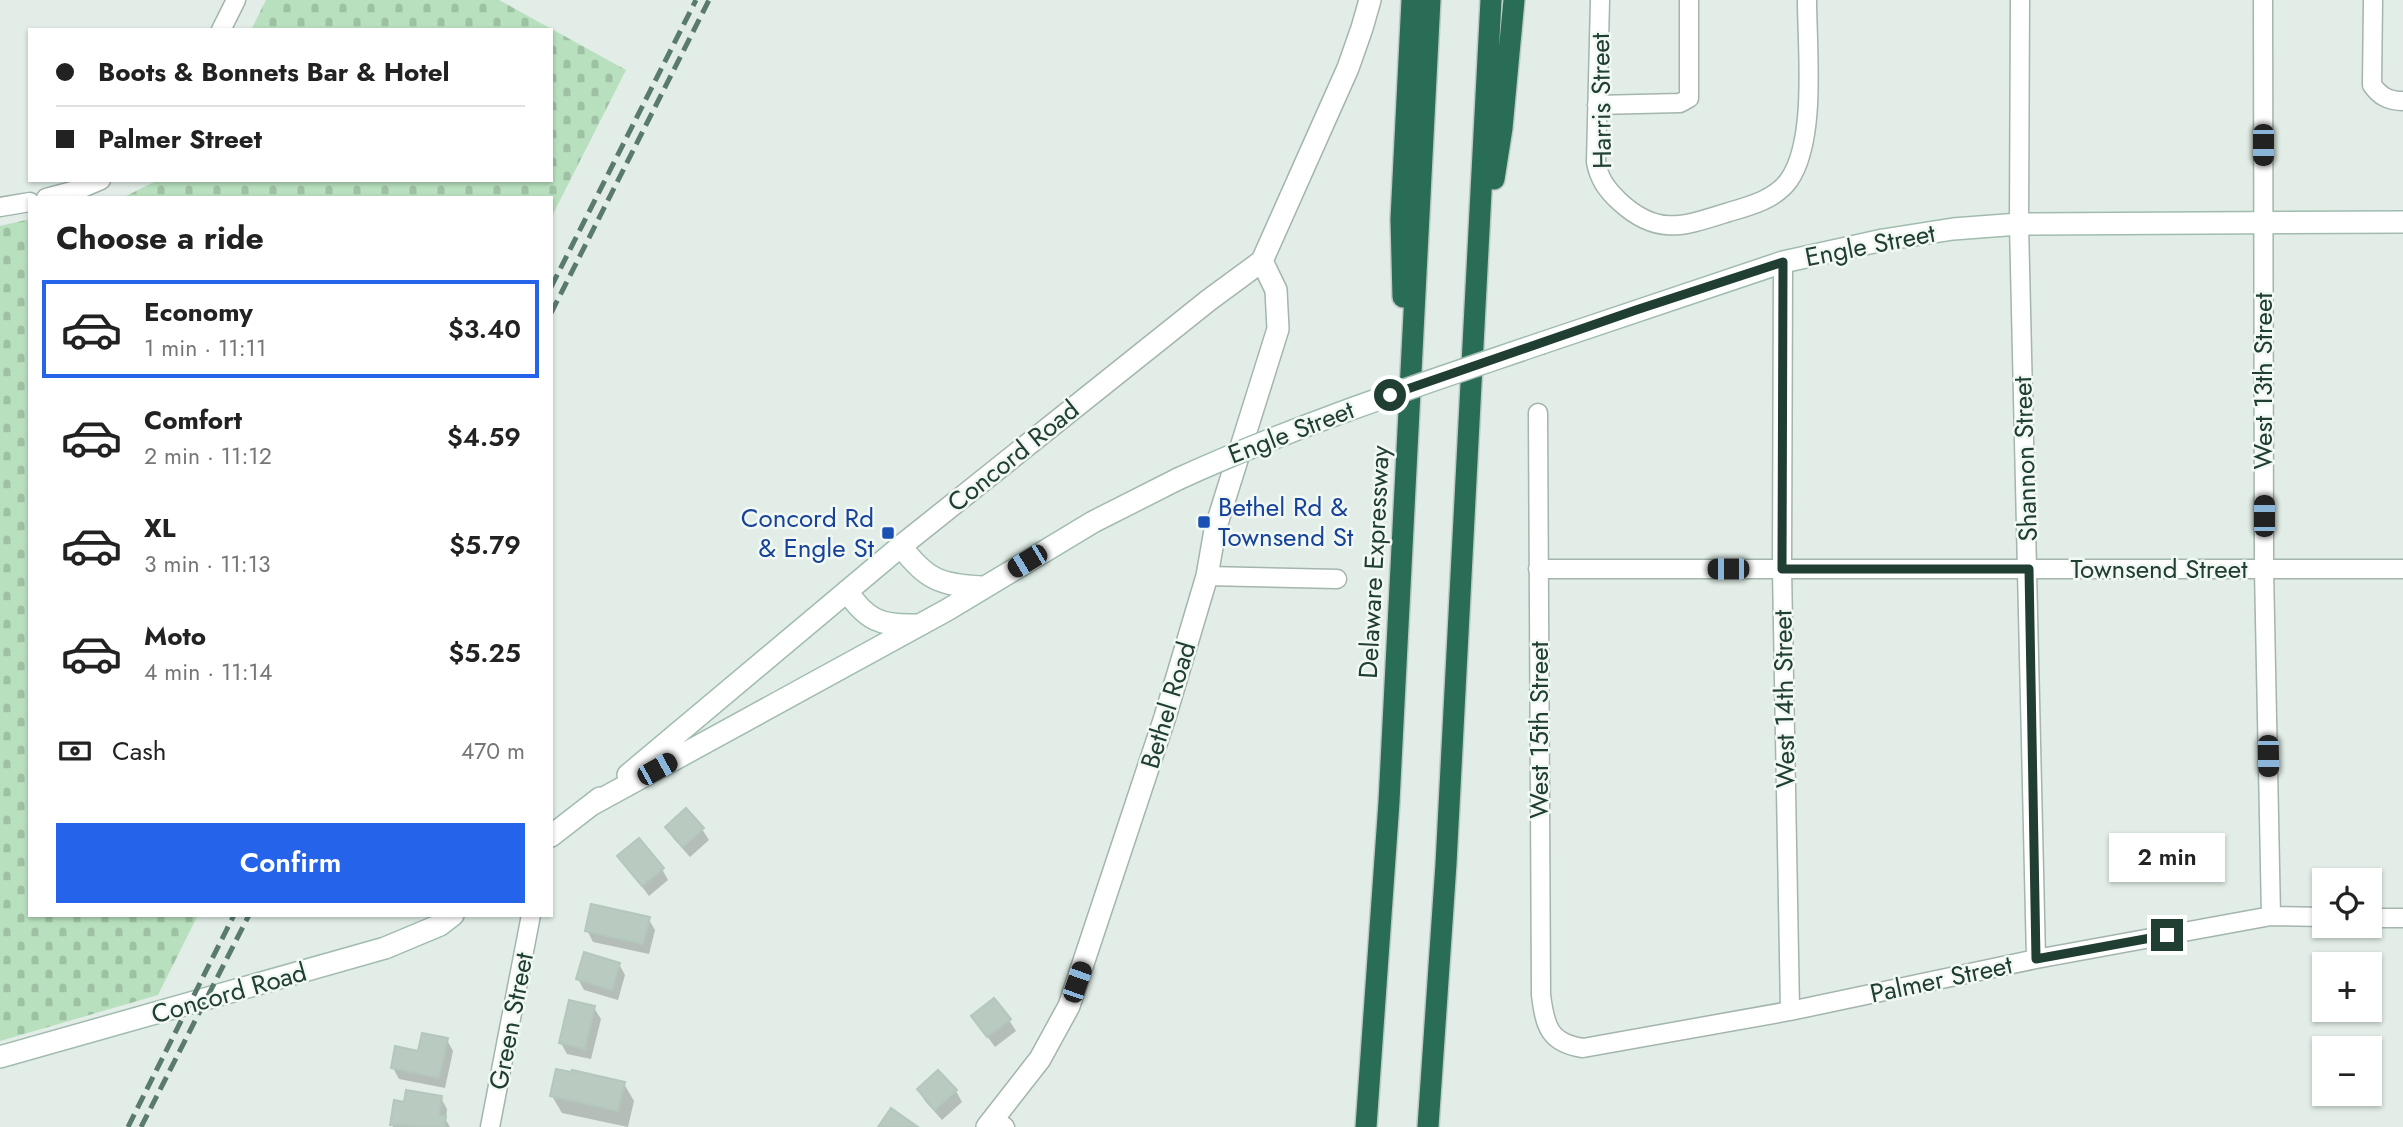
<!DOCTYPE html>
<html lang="en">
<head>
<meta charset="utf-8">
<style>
  :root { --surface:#fff; --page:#f6f6f6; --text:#222; --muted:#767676; --line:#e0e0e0; --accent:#2563eb }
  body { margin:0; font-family:Jost,sans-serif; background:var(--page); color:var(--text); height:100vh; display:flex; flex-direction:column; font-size:26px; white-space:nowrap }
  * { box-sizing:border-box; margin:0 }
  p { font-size:23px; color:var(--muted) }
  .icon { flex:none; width:38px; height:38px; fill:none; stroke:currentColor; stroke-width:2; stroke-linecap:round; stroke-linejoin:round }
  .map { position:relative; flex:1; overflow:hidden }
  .details { position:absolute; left:28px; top:196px; width:525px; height:721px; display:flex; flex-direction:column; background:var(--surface); border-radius:0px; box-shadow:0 2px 5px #0004 }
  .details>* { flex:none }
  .guide { position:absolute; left:28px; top:28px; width:525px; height:154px; border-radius:0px; box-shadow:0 2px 5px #0004; display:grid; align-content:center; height:154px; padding:0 28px; background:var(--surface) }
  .fabs { position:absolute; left:2312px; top:868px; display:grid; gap:14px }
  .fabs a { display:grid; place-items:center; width:70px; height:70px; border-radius:0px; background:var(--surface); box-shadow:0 2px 5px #0004; font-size:35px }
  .end { position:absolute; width:32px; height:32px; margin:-16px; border:9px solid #203f32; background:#fff; box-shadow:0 0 0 4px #fff }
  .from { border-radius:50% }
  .bubble { position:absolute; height:49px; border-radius:0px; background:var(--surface); box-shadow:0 2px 5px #0004; font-size:23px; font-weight:600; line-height:49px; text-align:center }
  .car { position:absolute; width:21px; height:42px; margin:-21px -10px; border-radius:9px; box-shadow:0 0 5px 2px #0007; background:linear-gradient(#222 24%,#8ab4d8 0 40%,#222 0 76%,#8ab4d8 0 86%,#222 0) }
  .guide b { display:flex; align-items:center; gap:24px; height:66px; font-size:26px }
  .guide b+b { border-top:2px solid var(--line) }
  .guide i { width:18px; height:18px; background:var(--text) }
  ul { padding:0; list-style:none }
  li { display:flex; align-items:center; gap:21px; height:98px; margin:0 14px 10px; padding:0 14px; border:4px solid transparent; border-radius:0px }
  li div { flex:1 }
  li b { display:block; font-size:26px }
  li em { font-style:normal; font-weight:600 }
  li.on { border-color:var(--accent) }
  li>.icon { width:63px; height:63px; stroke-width:1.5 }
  h2 { padding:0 28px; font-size:32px; line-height:84px }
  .pay { display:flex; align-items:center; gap:18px; height:77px; padding:0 28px; font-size:26px }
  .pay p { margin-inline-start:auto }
  .primary-button { display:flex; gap:14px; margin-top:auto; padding:14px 28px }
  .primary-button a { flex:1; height:80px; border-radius:0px; background:var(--accent); color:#fff; font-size:28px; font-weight:600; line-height:80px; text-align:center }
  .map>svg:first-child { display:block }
  .cemetery { fill:url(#cemetery-stones) }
  .shadow { fill:#0003 }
  .building { fill:#b9cbc1; stroke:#b3c7bc; stroke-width:2 }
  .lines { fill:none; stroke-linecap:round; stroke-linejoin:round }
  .minor-casing { stroke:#a3b5ac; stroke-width:21 }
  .tertiary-casing { stroke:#a3b5ac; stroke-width:24 }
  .secondary-casing { stroke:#a1bcaf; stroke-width:24 }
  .motorway-casing { stroke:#c1c9c6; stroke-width:24 }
  .minor { stroke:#fff; stroke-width:18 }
  .tertiary { stroke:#fff; stroke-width:21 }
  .secondary { stroke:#fff; stroke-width:21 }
  .motorway { stroke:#296d57; stroke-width:21 }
  .rail { stroke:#5a7a6e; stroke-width:5; stroke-dasharray:14 7; stroke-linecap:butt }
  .secondary-bridge-casing { stroke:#a1bcaf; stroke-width:24; stroke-linecap:butt }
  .secondary-bridge { stroke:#fff; stroke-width:21 }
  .route { stroke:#203f32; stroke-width:9 }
  .transit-dot { fill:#1a4fb4; stroke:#f2f9f4; stroke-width:2.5 }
  .labels { text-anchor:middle; stroke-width:5; stroke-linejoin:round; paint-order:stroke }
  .street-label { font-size:26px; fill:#203f32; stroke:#f2f9f4 }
  .transit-label { font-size:26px; fill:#164399; stroke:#f2f9f4; text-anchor:start }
</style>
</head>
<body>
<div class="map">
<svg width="2403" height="1127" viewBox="0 0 2403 1127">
  <defs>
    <pattern id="cemetery-stones" width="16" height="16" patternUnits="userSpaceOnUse" patternTransform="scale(1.75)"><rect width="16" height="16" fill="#b8e0be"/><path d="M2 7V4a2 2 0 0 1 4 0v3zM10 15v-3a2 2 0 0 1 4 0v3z" fill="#9ec1a4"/></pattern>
  </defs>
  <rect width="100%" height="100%" fill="#e1ede6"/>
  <path class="cemetery" d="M 266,0 L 499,0 L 626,70 L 551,218 L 551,198 L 122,198 L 158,180 L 551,180 L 551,30 L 251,30 Z
    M 30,219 L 30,915 L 198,915 L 158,995 L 0,1041 L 0,226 Z"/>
  <path class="shadow" d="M 667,827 L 702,829 L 709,840 L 690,857 L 673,838 Z
    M 619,856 L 662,869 L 668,880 L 649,896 Z
    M 648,918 L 655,930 L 649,954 L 593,942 L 587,930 Z
    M 619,964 L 625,975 L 618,1000 L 584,990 L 578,979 Z
    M 594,1008 L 601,1019 L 591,1059 L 567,1054 L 561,1043 Z
    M 973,1017 L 1009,1020 L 1016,1031 L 995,1047 Z
    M 447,1040 L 453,1051 L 445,1088 L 399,1079 L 393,1068 Z
    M 624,1084 L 634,1101 L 628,1127 L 562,1113 L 552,1096 Z
    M 919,1090 L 956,1091 L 962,1102 L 942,1120 L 925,1101 Z
    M 441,1098 L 447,1109 L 446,1120 L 450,1127 L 393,1127 L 392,1125 L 405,1104 Z"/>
  <path class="building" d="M 686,808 L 704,828 L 683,847 L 665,827 Z
    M 639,838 L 664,868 L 642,886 L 617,856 Z
    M 591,904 L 650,917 L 643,944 L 585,931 Z
    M 584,952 L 620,963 L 612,990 L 576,979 Z
    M 994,998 L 1011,1019 L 987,1037 L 971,1016 Z
    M 569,1000 L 595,1006 L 585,1049 L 559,1043 Z
    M 422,1033 L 448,1038 L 439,1078 L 391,1068 L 395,1046 L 418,1051 Z
    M 556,1069 L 571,1072 L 572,1070 L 625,1082 L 618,1111 L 550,1096 Z
    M 938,1070 L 957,1090 L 935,1110 L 917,1089 Z
    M 406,1090 L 442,1096 L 439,1115 L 446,1116 L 444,1127 L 390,1125 L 394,1100 L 404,1102 Z
    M 891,1108 L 918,1127 L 878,1127 Z"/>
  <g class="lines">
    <defs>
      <path id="minor" d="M 1600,0 L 1596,162 C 1599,179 1607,190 1620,202 C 1658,237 1684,226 1729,212 C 1750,206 1776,199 1789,180 C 1817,140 1807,48 1807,0
        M 2020,0 L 2019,224 L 2036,959
        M 2263,0 L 2264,569 L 2271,916
        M 2373,0 L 2372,85 C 2380,96 2388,101 2403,101
        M 221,30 L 236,0
        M 1597,105 L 1680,103 L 1689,98 L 1689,0
        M 46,198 L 80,189 L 101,180
        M 0,207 L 30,202
        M 1783,262 L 1782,569 L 1790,1011
        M 1538,413 L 1541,995 C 1545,1026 1549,1043 1583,1048 L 1790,1011 L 2036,959 L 2271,916 L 2324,917
        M 1538,569 L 2403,569
        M 1207,576 L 1337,579
        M 2370,918 L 2403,918
        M 994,1119 L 1005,1127
        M 490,1127 L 531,915"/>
      <path id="tertiary" d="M 901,546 L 1209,300 L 1262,261 L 1348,68 L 1362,28 L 1370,0
        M 987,1127 L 1040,1059 L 1069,1006 L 1165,717 L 1207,576 L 1215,530 L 1278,329 L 1276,290 L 1262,261"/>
      <path id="secondary" d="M 1542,343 L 1783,262 L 1883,240 L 1953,229 L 2019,224 L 2403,222
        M 847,591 C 866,620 881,626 915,625
        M 628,775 L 901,546 C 926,580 941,585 982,587
        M 591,805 L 947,610 L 1093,522 L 1178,479
        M 551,836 L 600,798
        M 0,1057 L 385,948 L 440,925 L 453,915"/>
      <path id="motorway" d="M 1494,179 L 1502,128 L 1514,0
        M 1403,297 L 1401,219 L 1412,0
        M 1366,1127 L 1389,802 L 1430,0
        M 1428,1127 L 1446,864 L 1491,0"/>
    </defs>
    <use href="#minor" class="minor-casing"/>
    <use href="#tertiary" class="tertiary-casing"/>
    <use href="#secondary" class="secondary-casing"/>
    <use href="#motorway" class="motorway-casing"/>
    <use href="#minor" class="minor"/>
    <use href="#tertiary" class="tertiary"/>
    <use href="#secondary" class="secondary"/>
    <use href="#motorway" class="motorway"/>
    <path class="rail" d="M 551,287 L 696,0
      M 551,313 L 709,0
      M 128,1127 L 234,915
      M 141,1127 L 249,915"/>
    <defs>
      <path id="secondary-bridge" d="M 1178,479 C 1296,425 1419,385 1542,343"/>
    </defs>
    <use href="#secondary-bridge" class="secondary-bridge-casing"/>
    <use href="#secondary-bridge" class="secondary-bridge"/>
  </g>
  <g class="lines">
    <path class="route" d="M 1390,395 L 1636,310 L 1783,262 L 1782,569 L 2029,569 L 2036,959 L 2167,935"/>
  </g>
  <g class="transit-dot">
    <rect x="1197" y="515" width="14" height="14" rx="3.5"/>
    <rect x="881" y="526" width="14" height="14" rx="3.5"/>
  </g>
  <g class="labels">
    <g class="street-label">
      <text transform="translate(1601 101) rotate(-91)" y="9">Harris Street</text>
      <text transform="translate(1870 245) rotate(-11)" y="9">Engle Street</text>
      <text transform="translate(2263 381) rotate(-90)" y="9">West 13th Street</text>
      <text transform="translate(1291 432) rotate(-21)" y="9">Engle Street</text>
      <text transform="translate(1013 456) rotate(-39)" y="9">Concord Road</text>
      <text transform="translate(2025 459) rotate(-92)" y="9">Shannon Street</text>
      <text transform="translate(1374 562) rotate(-87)" y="9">Delaware Expressway</text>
      <text x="2159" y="578">Townsend Street</text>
      <text transform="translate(1784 699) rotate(-91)" y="9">West 14th Street</text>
      <text transform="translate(1168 705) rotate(-73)" y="9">Bethel Road</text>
      <text transform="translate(1539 730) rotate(-90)" y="9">West 15th Street</text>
      <text transform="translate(1941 979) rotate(-12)" y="9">Palmer Street</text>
      <text transform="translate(229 993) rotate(-16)" y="9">Concord Road</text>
      <text transform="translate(511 1021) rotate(-79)" y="9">Green Street</text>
    </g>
    <g class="transit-label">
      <text x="1218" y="516">Bethel Rd &amp;<tspan x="1218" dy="30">Townsend St</tspan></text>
      <text x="874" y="527" text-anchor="end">Concord Rd<tspan x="874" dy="30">&amp; Engle St</tspan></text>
    </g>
  </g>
</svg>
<div class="fabs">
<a><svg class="icon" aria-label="locate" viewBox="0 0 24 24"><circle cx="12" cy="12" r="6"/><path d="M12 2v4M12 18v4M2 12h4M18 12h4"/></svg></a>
<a>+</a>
<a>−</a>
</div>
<i class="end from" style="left:1390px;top:395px"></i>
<i class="end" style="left:2167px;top:935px"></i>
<div class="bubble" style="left:2109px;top:833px;width:116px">2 min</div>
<i class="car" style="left:2263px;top:145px;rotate:180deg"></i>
<i class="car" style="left:2264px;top:516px;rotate:0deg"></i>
<i class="car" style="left:1027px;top:561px;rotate:239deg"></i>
<i class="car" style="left:1728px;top:569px;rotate:270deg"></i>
<i class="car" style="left:2268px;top:756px;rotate:179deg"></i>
<i class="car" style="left:657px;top:769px;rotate:61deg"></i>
<i class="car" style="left:1077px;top:982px;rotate:19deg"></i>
<div class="guide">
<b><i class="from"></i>Boots &amp; Bonnets Bar &amp; Hotel</b>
<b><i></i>Palmer Street</b>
</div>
<section class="details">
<h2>Choose a ride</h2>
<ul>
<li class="on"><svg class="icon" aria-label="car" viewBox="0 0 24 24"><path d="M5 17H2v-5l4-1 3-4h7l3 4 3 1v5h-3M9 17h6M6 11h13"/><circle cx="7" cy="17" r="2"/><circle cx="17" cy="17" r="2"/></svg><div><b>Economy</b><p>1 min · 11:11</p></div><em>$3.40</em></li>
<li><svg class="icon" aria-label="car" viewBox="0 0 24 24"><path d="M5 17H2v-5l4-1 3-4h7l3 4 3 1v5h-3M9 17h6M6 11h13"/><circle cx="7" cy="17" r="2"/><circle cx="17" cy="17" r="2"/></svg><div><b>Comfort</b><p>2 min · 11:12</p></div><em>$4.59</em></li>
<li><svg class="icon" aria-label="car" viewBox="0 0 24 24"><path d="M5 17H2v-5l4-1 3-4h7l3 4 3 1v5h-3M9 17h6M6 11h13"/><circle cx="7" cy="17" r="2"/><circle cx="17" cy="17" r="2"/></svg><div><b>XL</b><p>3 min · 11:13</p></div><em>$5.79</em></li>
<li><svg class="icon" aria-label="car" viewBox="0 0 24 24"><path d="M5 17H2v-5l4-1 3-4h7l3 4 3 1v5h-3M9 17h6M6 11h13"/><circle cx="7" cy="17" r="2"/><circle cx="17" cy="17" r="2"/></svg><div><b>Moto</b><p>4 min · 11:14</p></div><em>$5.25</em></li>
</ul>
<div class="pay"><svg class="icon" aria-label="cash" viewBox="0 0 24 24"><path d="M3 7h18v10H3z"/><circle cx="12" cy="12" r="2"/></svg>Cash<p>470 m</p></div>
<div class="primary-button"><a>Confirm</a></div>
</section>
</div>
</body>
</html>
